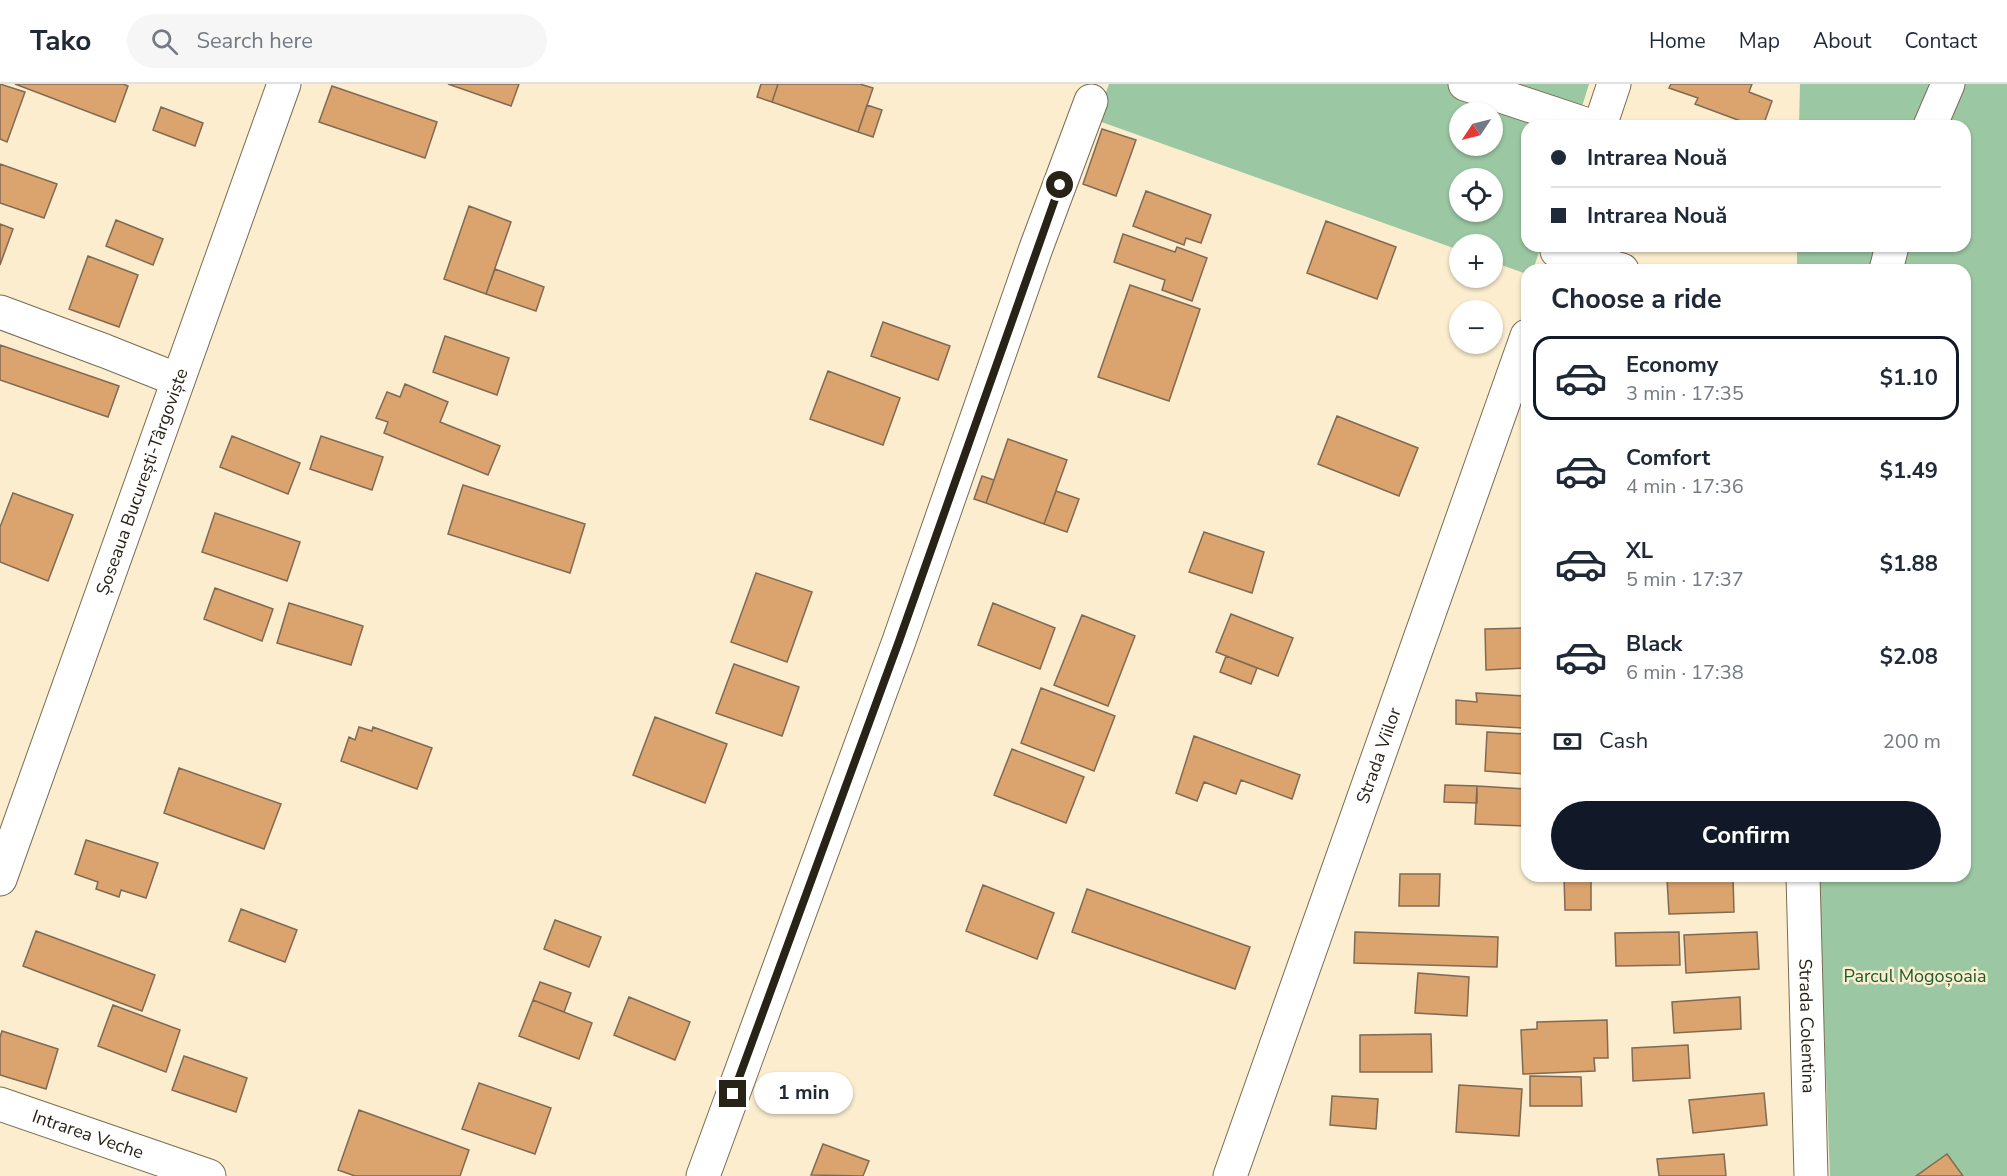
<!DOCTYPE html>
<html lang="en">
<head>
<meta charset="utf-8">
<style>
  :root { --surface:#fff; --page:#f6f6f7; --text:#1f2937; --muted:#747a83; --line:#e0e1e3; --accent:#111827 }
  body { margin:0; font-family:"Nunito Sans",sans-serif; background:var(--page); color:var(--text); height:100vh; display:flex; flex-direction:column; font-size:22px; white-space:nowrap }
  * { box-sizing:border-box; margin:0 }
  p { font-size:20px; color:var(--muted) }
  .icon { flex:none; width:33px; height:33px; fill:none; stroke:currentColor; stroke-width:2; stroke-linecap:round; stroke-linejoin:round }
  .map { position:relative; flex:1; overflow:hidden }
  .sheet { position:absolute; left:1521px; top:180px; width:450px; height:618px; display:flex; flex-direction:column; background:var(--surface); border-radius:18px; box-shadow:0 2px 4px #0004 }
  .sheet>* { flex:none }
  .guide { position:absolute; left:1521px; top:36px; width:450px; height:132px; border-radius:18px; box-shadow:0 2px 4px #0004; display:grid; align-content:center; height:132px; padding:0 30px; background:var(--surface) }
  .needle { width:39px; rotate:235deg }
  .tools { position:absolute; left:1449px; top:18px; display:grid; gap:12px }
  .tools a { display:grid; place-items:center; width:54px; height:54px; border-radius:50%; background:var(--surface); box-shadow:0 2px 4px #0004; font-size:30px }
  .end { position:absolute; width:27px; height:27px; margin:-14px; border:8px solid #282317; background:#fff; box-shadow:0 0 0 3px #fff }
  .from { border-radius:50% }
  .bubble { position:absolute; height:42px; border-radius:21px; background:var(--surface); box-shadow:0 2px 4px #0004; font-size:20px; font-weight:700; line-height:42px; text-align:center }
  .guide b { display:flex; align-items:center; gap:21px; height:57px; font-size:22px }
  .guide b+b { border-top:2px solid var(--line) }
  .guide i { width:15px; height:15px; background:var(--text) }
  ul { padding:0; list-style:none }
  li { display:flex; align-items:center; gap:18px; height:84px; margin:0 12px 9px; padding:0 18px; border:3px solid transparent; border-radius:18px }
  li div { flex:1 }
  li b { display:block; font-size:22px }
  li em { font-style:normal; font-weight:700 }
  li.current { border-color:var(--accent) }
  li>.icon { width:54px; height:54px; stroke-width:1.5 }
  h2 { padding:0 30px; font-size:27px; line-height:72px }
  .pay { display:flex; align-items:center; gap:15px; height:66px; padding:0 30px; font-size:22px }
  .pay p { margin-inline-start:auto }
  .primary-button { display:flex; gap:12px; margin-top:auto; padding:12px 30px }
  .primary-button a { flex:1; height:69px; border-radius:36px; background:var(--accent); color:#fff; font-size:24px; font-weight:700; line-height:69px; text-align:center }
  header { display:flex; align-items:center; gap:36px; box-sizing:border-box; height:84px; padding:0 30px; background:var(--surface); border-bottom:2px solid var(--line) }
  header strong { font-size:28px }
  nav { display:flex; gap:33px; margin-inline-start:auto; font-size:21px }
  .search { width:420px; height:54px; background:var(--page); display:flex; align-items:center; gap:15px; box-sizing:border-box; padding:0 21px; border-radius:33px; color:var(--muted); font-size:22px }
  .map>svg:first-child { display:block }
  .green { fill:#9bc8a3; fill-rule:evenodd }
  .building { fill:#dba36d; stroke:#806a54; stroke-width:1.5 }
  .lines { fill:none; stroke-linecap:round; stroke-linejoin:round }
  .minor-casing { stroke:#796d52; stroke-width:35 }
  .major-casing { stroke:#796d52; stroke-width:35 }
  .minor { stroke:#fff; stroke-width:33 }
  .major { stroke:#fff; stroke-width:33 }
  .route { stroke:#282317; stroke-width:8 }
  .labels { text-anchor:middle; stroke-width:5; stroke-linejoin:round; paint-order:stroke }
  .street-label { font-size:18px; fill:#282317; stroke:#fbedce }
  .park-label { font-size:18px; fill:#185c2d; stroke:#fbedce }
</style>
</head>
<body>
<header>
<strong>Tako</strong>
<div class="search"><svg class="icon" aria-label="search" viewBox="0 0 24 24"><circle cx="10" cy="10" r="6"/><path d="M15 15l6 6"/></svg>Search here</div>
<nav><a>Home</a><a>Map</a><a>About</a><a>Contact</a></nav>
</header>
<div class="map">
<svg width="2007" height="1092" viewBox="0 0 2007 1092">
  <rect width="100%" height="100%" fill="#fbedce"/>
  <path class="green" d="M 1109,0 L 1589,0 L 1576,42 L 1527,42 L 1527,162 L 1541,162 L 1533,186 L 1527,186 L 1527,190 L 1493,178 L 1492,160 L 1460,160 L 1459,166 L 1096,36 ZM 1460,28 L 1492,28 L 1492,62 L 1460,62 ZM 1460,94 L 1492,94 L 1492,128 L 1460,128 Z
    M 1800,0 L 2007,0 L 2007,1092 L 1830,1092 L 1818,792 L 1965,792 L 1965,186 L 1797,186 L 1797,162 L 1965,162 L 1965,42 L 1799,42 Z"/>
  <path class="building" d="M 0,0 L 25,8 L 7,58 L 0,55 Z
    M 15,0 L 123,0 L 128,2 L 115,38 Z
    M 448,0 L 519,0 L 511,22 Z
    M 761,0 L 778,0 L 772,18 L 757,13 Z
    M 778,0 L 860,0 L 873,4 L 858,48 L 772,18 Z
    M 1671,0 L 1752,0 L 1749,8 L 1772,17 L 1763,42 L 1754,42 L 1695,20 L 1698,14 L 1669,4 Z
    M 332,2 L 437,38 L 425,74 L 319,38 Z
    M 867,21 L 882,26 L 873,53 L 858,48 Z
    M 161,23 L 203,39 L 195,62 L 153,46 Z
    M 1102,45 L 1136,56 L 1116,112 L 1083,100 Z
    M 0,80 L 57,100 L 44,134 L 0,119 Z
    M 1146,107 L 1211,131 L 1201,159 L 1186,154 L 1184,161 L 1133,142 Z
    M 469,122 L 511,138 L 486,210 L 444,195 Z
    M 116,136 L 163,155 L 153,181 L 106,162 Z
    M 1326,137 L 1396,163 L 1377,215 L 1307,189 Z
    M 0,140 L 13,145 L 0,181 Z
    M 1123,150 L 1175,168 L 1177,163 L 1207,174 L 1192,217 L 1162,206 L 1165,196 L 1114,178 Z
    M 88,172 L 138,191 L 119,243 L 69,225 Z
    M 495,185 L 544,203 L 536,227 L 486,210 Z
    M 1130,201 L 1200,225 L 1169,317 L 1098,293 Z
    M 883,238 L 950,262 L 938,296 L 871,272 Z
    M 445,252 L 509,274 L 497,311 L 433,288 Z
    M 0,261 L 119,302 L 108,333 L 0,296 Z
    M 828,287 L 900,314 L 883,361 L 810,335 Z
    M 405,300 L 448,318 L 440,338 L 500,362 L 488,391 L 384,349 L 388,338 L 376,334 L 387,308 L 400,313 Z
    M 1337,332 L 1418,364 L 1399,412 L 1318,380 Z
    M 232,352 L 300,379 L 288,410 L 220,383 Z
    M 321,352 L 383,373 L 372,406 L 310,385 Z
    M 1008,355 L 1067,376 L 1044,440 L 986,419 Z
    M 982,392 L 994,396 L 986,419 L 974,415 Z
    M 463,401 L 585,440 L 570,489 L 448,450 Z
    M 1056,407 L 1079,415 L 1067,448 L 1044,440 Z
    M 13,409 L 73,431 L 48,497 L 0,478 L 0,443 Z
    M 215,429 L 300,458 L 287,497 L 202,468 Z
    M 1204,448 L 1264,468 L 1252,509 L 1189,488 Z
    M 756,489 L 812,508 L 787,578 L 731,558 Z
    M 215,504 L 273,525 L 262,557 L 204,535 Z
    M 289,519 L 363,542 L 351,581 L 277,559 Z
    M 993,519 L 1055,544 L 1040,585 L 978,561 Z
    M 1231,530 L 1293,554 L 1278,592 L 1216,568 Z
    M 1082,531 L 1135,552 L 1108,622 L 1054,601 Z
    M 1527,544 L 1527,584 L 1486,586 L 1485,545 Z
    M 1226,572 L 1257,584 L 1251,600 L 1220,588 Z
    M 734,580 L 799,603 L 782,652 L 716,629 Z
    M 1041,604 L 1115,632 L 1094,687 L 1021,659 Z
    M 1476,609 L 1524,612 L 1522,644 L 1456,640 L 1456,616 L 1477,618 Z
    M 655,633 L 727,660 L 705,719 L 633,691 Z
    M 359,643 L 372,647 L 373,643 L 432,664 L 417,705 L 341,677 L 349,653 L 355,656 Z
    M 1487,648 L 1527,650 L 1527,690 L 1485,687 Z
    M 1194,652 L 1300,691 L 1292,715 L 1241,696 L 1236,710 L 1204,698 L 1197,717 L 1176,709 Z
    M 1012,665 L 1084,693 L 1066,739 L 994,711 Z
    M 179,684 L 281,720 L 264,765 L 164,729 Z
    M 1445,701 L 1477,702 L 1477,719 L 1444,718 Z
    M 1477,702 L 1527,705 L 1527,742 L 1475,740 Z
    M 86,756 L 158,779 L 146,814 L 121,806 L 119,813 L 96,805 L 98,798 L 75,790 Z
    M 1400,790 L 1440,790 L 1439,822 L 1399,822 Z
    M 1564,792 L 1591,792 L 1591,826 L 1565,826 Z
    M 1733,793 L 1734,828 L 1669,830 L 1667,795 Z
    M 983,801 L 1054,829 L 1037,875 L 966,847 Z
    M 1087,805 L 1250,863 L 1235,905 L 1072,848 Z
    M 241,825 L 297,846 L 285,878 L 229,857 Z
    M 555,836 L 601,853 L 589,883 L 544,865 Z
    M 36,847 L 155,891 L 142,927 L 23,882 Z
    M 1355,848 L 1498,853 L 1497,883 L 1354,879 Z
    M 1679,848 L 1680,881 L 1616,882 L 1615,849 Z
    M 1757,848 L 1759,885 L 1686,889 L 1684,851 Z
    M 1418,889 L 1469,893 L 1467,932 L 1415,929 Z
    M 540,898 L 571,909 L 564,928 L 533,916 Z
    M 629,913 L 690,938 L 675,976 L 614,951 Z
    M 1740,913 L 1741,945 L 1674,949 L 1672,918 Z
    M 533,916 L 592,939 L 579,975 L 519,952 Z
    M 113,921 L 180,946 L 166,988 L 98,962 Z
    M 1607,936 L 1608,974 L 1594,974 L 1595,987 L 1523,990 L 1521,946 L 1537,945 L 1537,938 Z
    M 2,947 L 58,965 L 46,1005 L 0,991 L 0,953 Z
    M 1431,950 L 1432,988 L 1360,988 L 1360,951 Z
    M 1688,961 L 1690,994 L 1633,997 L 1632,964 Z
    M 184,972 L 247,994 L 236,1028 L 172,1006 Z
    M 1530,992 L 1581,993 L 1582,1022 L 1530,1022 Z
    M 479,999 L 551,1024 L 535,1070 L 462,1045 Z
    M 1459,1001 L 1522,1005 L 1519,1052 L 1456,1048 Z
    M 1764,1009 L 1767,1041 L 1693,1049 L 1689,1016 Z
    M 1332,1012 L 1378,1015 L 1376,1045 L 1330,1041 Z
    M 359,1026 L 469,1066 L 460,1092 L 355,1092 L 338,1086 Z
    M 823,1060 L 869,1077 L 863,1092 L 811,1091 Z
    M 1724,1070 L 1726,1092 L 1659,1092 L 1657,1075 Z
    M 1947,1070 L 1963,1092 L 1916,1092 Z"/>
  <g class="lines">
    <defs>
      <g id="minor">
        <path d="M 1465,0 L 1591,42"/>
        <path d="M 1600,42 L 1614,0"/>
        <path d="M 1930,42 L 1948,0"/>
        <path d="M 1557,167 L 1622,186"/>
        <path d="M 1886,186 L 1892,162"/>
        <path d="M 0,228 L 105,267 L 178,296"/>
        <path id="s1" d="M 1803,792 L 1811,1092"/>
        <path id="s2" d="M 0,1020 L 209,1092"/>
        <path d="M 703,1092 L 899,557 L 1036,164 L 1091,17"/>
        <path id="s3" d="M 1230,1092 L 1527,252"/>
      </g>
      <g id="major">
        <path id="s4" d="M 0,795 L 284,0"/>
      </g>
    </defs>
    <use href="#minor" class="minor-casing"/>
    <use href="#major" class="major-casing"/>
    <use href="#minor" class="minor"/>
    <use href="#major" class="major"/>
  </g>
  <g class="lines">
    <path class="route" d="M 733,1010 L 899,557 L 1060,101"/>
  </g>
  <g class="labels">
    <g class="street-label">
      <text dy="6" stroke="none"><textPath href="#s4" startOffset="422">Șoseaua București-Târgoviște</textPath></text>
      <text dy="6" stroke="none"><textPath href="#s3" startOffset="446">Strada Viilor</textPath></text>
      <text dy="6" stroke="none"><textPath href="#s1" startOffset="150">Strada Colentina</textPath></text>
      <text dy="6" stroke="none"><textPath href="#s2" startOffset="93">Intrarea Veche</textPath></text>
    </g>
    <g class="park-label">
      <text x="1915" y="898">Parcul Mogoșoaia</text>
    </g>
  </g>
</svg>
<div class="tools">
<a><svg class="needle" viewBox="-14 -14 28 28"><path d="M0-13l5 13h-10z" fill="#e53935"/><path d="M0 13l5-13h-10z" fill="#747a83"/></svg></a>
<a><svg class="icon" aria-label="locate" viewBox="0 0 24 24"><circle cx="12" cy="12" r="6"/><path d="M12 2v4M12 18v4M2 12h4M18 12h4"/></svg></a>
<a>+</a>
<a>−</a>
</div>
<i class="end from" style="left:1060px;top:101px"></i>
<i class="end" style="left:733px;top:1010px"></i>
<div class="bubble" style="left:754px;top:988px;width:99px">1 min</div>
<div class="guide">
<b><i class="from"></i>Intrarea Nouă</b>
<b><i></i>Intrarea Nouă</b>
</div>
<section class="sheet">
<h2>Choose a ride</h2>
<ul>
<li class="current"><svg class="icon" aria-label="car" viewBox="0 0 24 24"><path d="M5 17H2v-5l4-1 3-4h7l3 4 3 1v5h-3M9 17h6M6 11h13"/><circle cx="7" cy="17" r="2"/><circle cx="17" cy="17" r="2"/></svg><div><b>Economy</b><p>3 min · 17:35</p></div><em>$1.10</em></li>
<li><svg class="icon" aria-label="car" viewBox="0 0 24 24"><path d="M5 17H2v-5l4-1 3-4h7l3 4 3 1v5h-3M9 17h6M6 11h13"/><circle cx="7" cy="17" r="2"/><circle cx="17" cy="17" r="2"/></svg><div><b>Comfort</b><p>4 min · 17:36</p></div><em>$1.49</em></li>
<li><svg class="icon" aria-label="car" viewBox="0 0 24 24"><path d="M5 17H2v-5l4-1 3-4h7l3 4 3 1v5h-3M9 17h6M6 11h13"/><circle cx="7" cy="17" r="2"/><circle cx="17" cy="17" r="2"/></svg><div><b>XL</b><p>5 min · 17:37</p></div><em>$1.88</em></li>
<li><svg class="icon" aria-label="car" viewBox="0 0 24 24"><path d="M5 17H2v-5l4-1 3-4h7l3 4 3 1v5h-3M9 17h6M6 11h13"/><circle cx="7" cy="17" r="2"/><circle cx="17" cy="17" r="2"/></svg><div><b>Black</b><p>6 min · 17:38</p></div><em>$2.08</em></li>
</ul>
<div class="pay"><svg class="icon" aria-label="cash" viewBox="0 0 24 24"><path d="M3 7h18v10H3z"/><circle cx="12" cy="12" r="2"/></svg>Cash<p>200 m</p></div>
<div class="primary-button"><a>Confirm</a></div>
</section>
</div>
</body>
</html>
